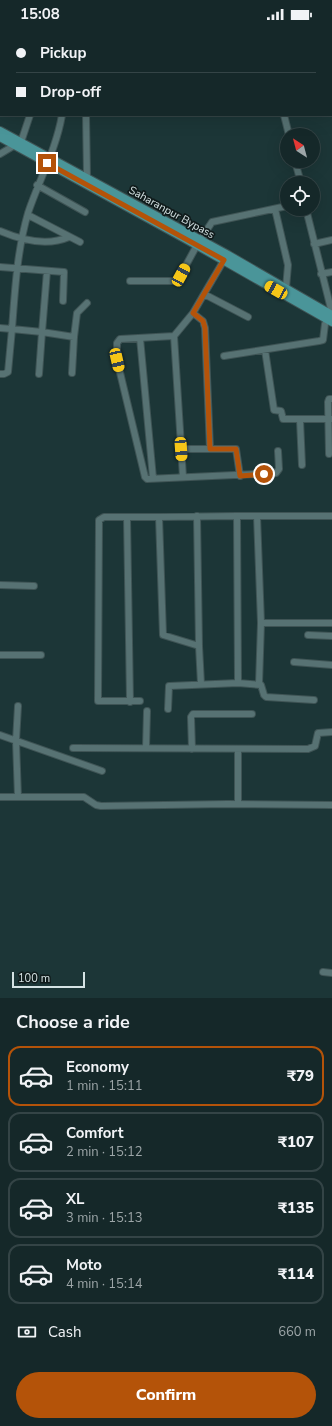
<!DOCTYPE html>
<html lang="en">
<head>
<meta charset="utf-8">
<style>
  :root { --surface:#152829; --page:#1e3031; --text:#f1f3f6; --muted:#9da6a8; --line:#344446; --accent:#b45309 }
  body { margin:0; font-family:"Nunito Sans",sans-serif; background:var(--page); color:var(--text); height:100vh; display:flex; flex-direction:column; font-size:15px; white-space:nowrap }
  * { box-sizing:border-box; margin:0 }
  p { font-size:13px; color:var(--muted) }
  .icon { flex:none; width:22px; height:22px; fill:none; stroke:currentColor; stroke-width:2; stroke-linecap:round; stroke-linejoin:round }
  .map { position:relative; height:970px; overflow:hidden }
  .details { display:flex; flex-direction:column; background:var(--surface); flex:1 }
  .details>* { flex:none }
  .hud { position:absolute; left:0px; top:0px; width:332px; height:88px; box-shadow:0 4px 16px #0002,0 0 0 1px var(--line); display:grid; align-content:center; height:88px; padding:0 16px; background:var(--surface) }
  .needle { width:26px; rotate:324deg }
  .fabs { position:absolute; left:280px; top:100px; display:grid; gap:8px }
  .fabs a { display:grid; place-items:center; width:40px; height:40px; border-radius:50%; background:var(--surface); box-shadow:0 4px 16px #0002,0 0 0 1px var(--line); font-size:20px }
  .scale { position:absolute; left:12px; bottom:10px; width:73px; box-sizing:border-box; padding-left:4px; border:2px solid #d5e3e4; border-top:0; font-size:11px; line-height:14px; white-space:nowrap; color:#d5e3e4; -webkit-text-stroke:3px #101b1b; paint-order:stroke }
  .end { position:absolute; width:18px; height:18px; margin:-9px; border:5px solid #b45309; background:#fff; box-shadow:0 0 0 2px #fff }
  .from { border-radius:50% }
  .car { position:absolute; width:12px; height:24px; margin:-12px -6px; border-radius:5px; box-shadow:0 0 3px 1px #0007; background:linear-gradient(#f5c518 24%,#345 0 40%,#f5c518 0 76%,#345 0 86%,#f5c518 0) }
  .hud b { display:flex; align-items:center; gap:14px; height:38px; font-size:15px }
  .hud b+b { border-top:1px solid var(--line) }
  .hud i { width:10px; height:10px; background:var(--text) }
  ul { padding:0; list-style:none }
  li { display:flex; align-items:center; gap:12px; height:60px; margin:0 8px 6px; padding:0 8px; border:2px solid var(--line); border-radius:12px }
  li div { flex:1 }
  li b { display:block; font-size:15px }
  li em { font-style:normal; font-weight:800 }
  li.on { border-color:var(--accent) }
  li>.icon { width:36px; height:36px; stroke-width:1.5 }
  h2 { padding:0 16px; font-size:18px; line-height:48px }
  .pay { display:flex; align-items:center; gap:10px; height:44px; padding:0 16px; font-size:15px }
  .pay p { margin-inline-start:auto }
  .primary-button { display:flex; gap:8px; margin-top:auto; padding:8px 16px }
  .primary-button a { flex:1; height:46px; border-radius:24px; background:var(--accent); color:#fff; font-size:16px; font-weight:800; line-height:46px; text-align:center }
  .status { display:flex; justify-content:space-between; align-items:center; height:28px; padding:0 20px; background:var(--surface); direction:ltr }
  .status svg { height:11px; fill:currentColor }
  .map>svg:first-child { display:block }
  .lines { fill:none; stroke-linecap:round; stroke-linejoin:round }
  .minor-casing { stroke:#3f5455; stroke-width:8 }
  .major-casing { stroke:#3f5455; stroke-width:10 }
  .minor { stroke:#577273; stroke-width:6 }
  .major { stroke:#4a9599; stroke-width:8 }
  .route { stroke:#b45309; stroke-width:5 }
  .labels { text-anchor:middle; stroke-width:3.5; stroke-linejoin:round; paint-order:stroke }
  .street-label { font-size:11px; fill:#d5e3e4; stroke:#101b1b }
</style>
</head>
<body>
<div class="status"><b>15:08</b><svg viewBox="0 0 49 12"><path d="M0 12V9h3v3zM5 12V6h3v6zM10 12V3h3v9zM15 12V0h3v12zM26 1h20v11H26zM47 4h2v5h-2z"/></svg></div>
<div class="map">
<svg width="332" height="970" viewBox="0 0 332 970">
  <rect width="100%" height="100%" fill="#1c3637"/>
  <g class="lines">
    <defs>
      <path id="minor" d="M 98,0 L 98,1
        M 143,0 L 144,1
        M 191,0 L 191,1
        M 228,0 L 228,1
        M 271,0 L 271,1
        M 315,0 L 315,1
        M 48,1 L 48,0
        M 0,20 L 1,19
        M 0,44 L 1,44
        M 331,63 L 332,63
        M 0,73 L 1,74
        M 331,78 L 332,83
        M 0,81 L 1,78
        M 86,87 L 87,149
        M 284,87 L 289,107
        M 21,114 L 30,87
        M 0,126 L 15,117
        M 295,133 L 301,155
        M 37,157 L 85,184
        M 275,181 L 288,237 L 286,260
        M 306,181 L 332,285
        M 28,187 L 80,214
        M 0,203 C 21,212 46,219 69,209
        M 200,212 L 212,194 L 287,178
        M 314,216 L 332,212
        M 0,239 L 64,244 L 63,273
        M 47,243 L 42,304 L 12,301 C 15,262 17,223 28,185 C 39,152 56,122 62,87
        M 321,246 L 332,244
        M 130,253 L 175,253 L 179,250 L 197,217
        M 204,266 L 224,232
        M 0,300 L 12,301 L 8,344 L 4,346 L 0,346
        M 174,308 L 120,311 L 117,315 L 117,332 L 145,449 L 147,451 L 276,445 L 279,441 L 278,423
        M 140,310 L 153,450
        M 265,322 L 274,382 L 281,383 L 283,391 L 332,391
        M 224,328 L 319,313 L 323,312 L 325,296 L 328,291
        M 72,345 L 74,309
        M 39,346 L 42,304 L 74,309 L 77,285 L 87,275
        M 300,392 L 302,437
        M 181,421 L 210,421 L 205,300 L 203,293 L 193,285
        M 210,421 L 236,421 L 240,448
        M 329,426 L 328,374 L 329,371 L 332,371
        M 183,449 L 174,308 L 193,285 L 204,266 L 248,289
        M 197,488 L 199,618 L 163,607 L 159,489 L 237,488
        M 257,488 L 261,595 L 259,656
        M 127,489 L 130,674
        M 0,557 L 34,558
        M 261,595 L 332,595
        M 308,607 L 332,608
        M 199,618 L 201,656
        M 0,627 L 41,627
        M 294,634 L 332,637
        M 314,672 L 266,669 L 264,667 L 261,657 L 238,655 L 237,488 L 332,488
        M 140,673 L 98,673 L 99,492 L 104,489 L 159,489
        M 168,681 L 169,658 L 238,655
        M 0,707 L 102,743
        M 73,720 L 308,721 L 315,718 L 318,705 L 332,704
        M 146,720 L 147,683
        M 192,721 L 191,689 L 193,686 L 252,686
        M 0,769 L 84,769 L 96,777 L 101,778 L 227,776 L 332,777
        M 18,769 L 16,713 L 18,678
        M 238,776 L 238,721
        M 323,944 L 332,945"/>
      <path id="major" d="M 0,103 L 228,227 L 332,287
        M 0,109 L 186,211 L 332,294"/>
    </defs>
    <use href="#minor" class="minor-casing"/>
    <use href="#major" class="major-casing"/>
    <use href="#minor" class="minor"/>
    <use href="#major" class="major"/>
  </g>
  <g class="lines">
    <path class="route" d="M 47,135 L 224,232 L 193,285 L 203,293 L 205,300 L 210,421 L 236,421 L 240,448 L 264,446"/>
  </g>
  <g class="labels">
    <g class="street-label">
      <text transform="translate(172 184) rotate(29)" y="4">Saharanpur Bypass</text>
    </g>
  </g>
</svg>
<div class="fabs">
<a><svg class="needle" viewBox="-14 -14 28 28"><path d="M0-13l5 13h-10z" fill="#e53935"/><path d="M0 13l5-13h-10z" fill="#9da6a8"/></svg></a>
<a><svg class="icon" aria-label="locate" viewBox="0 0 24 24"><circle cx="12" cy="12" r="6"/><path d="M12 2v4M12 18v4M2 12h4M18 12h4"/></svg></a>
</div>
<div class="scale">100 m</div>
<i class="end from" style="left:264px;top:446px"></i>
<i class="end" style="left:47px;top:135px"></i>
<i class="car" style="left:181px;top:247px;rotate:29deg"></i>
<i class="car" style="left:276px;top:262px;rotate:299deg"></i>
<i class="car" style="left:117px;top:332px;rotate:167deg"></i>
<i class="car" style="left:181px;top:421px;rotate:176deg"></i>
<div class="hud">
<b><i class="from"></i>Pickup</b>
<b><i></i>Drop-off</b>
</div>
</div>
<section class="details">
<h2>Choose a ride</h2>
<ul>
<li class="on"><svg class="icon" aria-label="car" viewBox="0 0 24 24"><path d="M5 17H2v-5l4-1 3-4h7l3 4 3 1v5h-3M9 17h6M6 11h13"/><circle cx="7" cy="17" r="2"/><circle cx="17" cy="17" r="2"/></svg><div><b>Economy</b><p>1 min · 15:11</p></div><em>₹79</em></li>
<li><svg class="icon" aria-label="car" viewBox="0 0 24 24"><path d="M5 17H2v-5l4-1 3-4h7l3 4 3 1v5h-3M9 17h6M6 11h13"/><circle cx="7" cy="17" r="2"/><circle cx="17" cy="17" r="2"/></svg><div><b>Comfort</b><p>2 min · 15:12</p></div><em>₹107</em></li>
<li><svg class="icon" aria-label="car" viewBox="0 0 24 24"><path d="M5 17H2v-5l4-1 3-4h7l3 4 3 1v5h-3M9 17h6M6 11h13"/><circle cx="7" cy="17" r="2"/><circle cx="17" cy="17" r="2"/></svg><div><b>XL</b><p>3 min · 15:13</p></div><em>₹135</em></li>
<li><svg class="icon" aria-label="car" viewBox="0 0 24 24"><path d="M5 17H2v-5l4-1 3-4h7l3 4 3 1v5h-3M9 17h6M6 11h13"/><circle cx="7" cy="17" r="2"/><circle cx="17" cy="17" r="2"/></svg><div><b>Moto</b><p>4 min · 15:14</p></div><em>₹114</em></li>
</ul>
<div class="pay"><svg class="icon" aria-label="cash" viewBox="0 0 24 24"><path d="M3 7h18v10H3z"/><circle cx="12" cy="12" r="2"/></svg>Cash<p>660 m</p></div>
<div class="primary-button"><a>Confirm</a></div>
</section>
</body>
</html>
